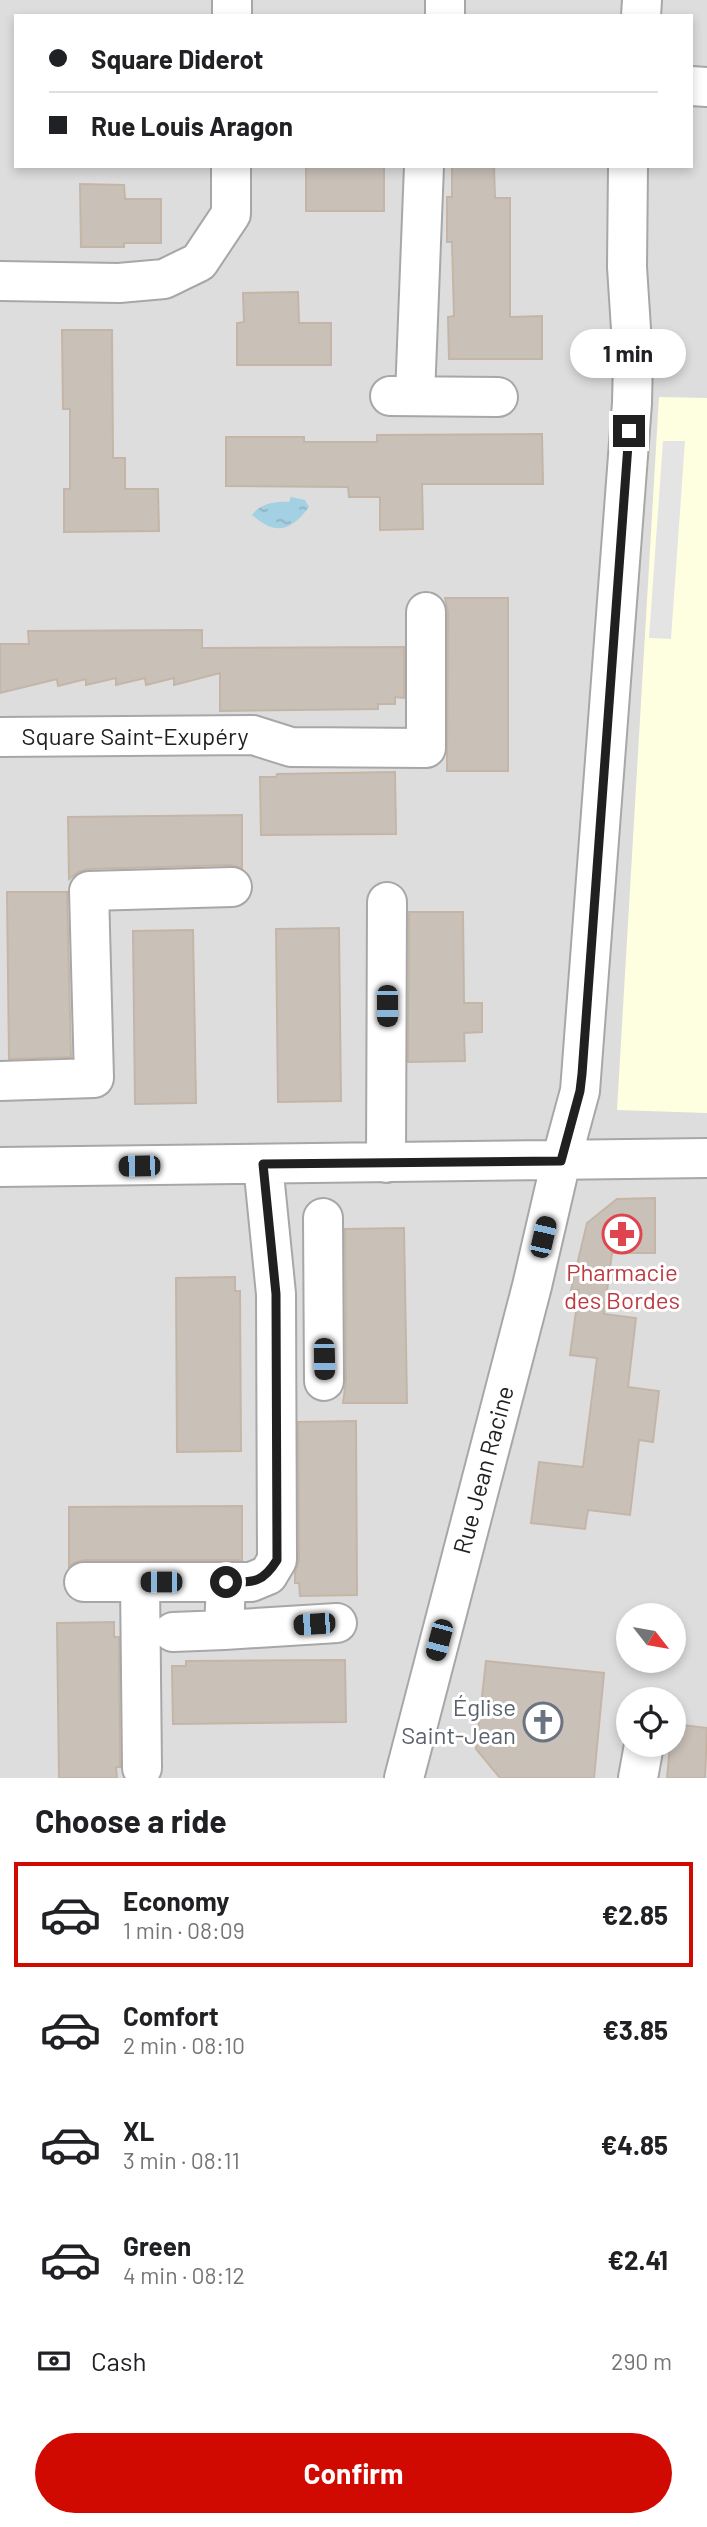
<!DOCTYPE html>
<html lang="en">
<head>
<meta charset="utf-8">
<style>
  :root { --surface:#fff; --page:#f2f2f2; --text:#202124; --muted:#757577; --line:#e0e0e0; --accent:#d00a00 }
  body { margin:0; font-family:Barlow,sans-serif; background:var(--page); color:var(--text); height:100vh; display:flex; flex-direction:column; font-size:26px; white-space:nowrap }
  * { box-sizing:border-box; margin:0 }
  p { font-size:23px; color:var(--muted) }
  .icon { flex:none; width:38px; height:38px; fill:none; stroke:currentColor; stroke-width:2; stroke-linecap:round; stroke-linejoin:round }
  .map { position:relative; height:1778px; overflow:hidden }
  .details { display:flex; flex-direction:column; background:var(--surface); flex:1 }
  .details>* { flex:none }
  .top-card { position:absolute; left:14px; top:14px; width:679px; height:154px; border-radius:0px; box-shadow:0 4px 10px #0003; display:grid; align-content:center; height:154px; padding:0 35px; background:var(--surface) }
  .needle { width:46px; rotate:121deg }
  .controls { position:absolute; left:616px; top:1603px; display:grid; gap:14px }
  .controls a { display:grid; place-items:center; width:70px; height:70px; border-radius:50%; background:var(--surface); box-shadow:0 4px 10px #0003; font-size:35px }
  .end { position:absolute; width:32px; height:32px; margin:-16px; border:9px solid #202020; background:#fff; box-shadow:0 0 0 4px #fff }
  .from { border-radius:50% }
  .bubble { position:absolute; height:49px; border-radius:24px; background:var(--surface); box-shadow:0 4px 10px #0003; font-size:23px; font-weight:700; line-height:49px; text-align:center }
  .car { position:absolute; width:21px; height:42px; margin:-21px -10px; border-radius:9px; box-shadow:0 0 5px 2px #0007; background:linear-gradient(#222 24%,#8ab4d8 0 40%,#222 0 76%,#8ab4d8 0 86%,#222 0) }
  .top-card b { display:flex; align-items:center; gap:24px; height:66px; font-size:26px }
  .top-card b+b { border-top:2px solid var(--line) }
  .top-card i { width:18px; height:18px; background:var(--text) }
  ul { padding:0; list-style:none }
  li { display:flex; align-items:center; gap:21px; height:105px; margin:0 14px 10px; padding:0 21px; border:4px solid transparent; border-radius:0px }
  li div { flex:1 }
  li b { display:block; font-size:26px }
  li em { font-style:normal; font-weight:700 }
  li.selected { border-color:var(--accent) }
  li>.icon { width:63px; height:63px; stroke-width:1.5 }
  h2 { padding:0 35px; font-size:32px; line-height:84px }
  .pay { display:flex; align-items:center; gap:18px; height:77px; padding:0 35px; font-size:26px }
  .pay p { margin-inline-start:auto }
  .action { display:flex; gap:14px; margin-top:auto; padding:14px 35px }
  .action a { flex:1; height:80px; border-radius:42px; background:var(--accent); color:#fff; font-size:28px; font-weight:700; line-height:80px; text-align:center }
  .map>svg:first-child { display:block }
  .residential { fill:#dedddd; fill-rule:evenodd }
  .education { fill:#feffe1 }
  .parking { fill:#e4e4e4 }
  .water { fill:url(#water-ripples) }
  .building { fill:#c9c1b8; stroke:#c4b5a7; stroke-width:2 }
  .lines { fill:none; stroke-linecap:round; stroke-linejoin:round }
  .minor-casing { stroke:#a7a7a7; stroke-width:42 }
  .minor { stroke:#fff; stroke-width:38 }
  .route { stroke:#202020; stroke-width:9 }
  .labels { text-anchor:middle; stroke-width:6; stroke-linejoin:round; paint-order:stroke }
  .street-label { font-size:24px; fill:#202020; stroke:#fff }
  .health-label { font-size:24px; fill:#be3a42; stroke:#fff }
  .worship-label { font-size:24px; fill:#5b616d; stroke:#fff; text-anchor:end }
</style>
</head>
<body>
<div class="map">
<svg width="707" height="1778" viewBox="0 0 707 1778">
  <defs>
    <pattern id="water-ripples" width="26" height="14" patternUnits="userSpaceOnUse" patternTransform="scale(1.75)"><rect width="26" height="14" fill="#a3d0e2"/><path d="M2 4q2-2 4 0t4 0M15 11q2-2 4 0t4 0" fill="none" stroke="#8cb2c2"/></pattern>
  </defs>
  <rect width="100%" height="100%" fill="#f1eee6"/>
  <path class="residential" d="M 0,0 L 707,0 L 707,1778 L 0,1778 ZM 16,16 L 691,16 L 691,166 L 16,166 ZM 628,1615 L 674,1615 L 674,1661 L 628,1661 ZM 628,1699 L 674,1699 L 674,1745 L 628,1745 Z"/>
  <path class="education" d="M 659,397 L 707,398 L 707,1113 L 617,1110 Z"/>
  <path class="parking" d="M 663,441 L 685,441 L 671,639 L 649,638 Z"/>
  <path class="water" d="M 291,497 L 305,500 L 309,507 C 291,531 276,536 252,515 C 259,504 276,501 289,502 Z"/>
  <path class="building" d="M 306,166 L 384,166 L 384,211 L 306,211 Z
    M 452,166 L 494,166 L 495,198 L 510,198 L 510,317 L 542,316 L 542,359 L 449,359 L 448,317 L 454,316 L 452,242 L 447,242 L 447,197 L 452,197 Z
    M 80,184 L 124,185 L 125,199 L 161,199 L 161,243 L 124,243 L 124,247 L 81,247 Z
    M 298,292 L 299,323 L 331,323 L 331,365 L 237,365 L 237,323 L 244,322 L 243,293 Z
    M 62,330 L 112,330 L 113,458 L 125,458 L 125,489 L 158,489 L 159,531 L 64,532 L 64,489 L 70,489 L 70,409 L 63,409 Z
    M 542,434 L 543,484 L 422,484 L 423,529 L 380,530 L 380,497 L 349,497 L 348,487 L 226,486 L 226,437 L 304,437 L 304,442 L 377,442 L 377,435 Z
    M 445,598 L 508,598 L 508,771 L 447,771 L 448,612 Z
    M 202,630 L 202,648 L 404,647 L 404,698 L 395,697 L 395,704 L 378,704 L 378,709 L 220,711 L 220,673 L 174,685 L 174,678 L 146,685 L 145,678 L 116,685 L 116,678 L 86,685 L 86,679 L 58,686 L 57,679 L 0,693 L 0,644 L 29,644 L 28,631 Z
    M 395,772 L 396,834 L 261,835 L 260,777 L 276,777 L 277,774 Z
    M 242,815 L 242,868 L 231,865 L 88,869 L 78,872 L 69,879 L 68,817 Z
    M 7,892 L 67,892 L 71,1057 L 9,1059 Z
    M 409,912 L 463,912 L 464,1003 L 482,1003 L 482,1032 L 464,1033 L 465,1061 L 408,1062 Z
    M 339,928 L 341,1101 L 278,1102 L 276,929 Z
    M 193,930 L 196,1103 L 135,1104 L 133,931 Z
    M 655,1198 L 655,1253 L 612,1253 L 604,1314 L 636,1318 L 628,1387 L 659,1391 L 653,1442 L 639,1440 L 630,1515 L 588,1510 L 585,1529 L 531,1523 L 539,1462 L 583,1467 L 597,1358 L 570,1355 L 579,1290 L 571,1290 L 587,1223 L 617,1199 Z
    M 404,1228 L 407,1403 L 343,1403 L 346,1381 L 345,1229 Z
    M 235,1277 L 235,1291 L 240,1291 L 241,1451 L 177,1452 L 176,1278 Z
    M 356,1421 L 357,1595 L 300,1596 L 299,1583 L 295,1583 L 295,1573 L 299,1560 L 298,1422 Z
    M 242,1506 L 242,1560 L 84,1560 L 74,1563 L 69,1567 L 69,1507 Z
    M 114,1622 L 114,1637 L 119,1637 L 120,1767 L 116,1767 L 117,1778 L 59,1778 L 57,1623 Z
    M 345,1660 L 346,1722 L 173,1724 L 172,1666 L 186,1666 L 186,1661 Z
    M 486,1661 L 604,1673 L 594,1778 L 500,1778 L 476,1749 Z
    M 674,1724 L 707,1728 L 705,1778 L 667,1778 L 670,1745 L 674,1746 Z"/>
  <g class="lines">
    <defs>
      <path id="minor" d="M 232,0 L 232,16
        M 445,16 L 445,0
        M 641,16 L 642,0
        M 691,86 L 707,87
        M 0,281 L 119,283 L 164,279 L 199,262 L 231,214 L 231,166
        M 390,396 L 498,397
        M 415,396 L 424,166
        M 0,737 L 253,735 L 291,747 L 426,748 L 426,612
        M 0,1081 L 94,1078 L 89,891 L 232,887
        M 386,1163 L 387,902
        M 0,1167 L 707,1158
        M 323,1218 L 324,1381
        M 84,1582 L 251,1582 L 268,1575 L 277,1560 L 276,1294 L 263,1164
        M 140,1582 L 142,1768
        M 226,1582 L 224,1630 L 337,1623
        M 173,1632 L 224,1630
        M 404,1778 L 532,1286 L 561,1161 L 580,1091 L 632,403 L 633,360 L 627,267 L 628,166
        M 638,1778 L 644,1745"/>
    </defs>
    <use href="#minor" class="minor-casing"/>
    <use href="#minor" class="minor"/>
  </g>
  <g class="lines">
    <path class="route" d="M 226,1582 C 253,1582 262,1584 277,1560 L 276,1294 L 263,1164 L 561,1161 L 580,1091 L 582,1074 L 629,431"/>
  </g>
  <defs>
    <symbol id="pharmacy-ring" viewBox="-11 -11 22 22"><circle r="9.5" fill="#fff" stroke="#e0444e" stroke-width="1.5"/><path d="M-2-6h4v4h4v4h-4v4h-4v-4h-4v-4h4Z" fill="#e0444e"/></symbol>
    <symbol id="church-ring" viewBox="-11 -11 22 22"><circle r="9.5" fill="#fff" stroke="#6b7280" stroke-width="1.5"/><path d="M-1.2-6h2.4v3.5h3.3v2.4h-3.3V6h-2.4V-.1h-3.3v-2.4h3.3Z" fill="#6b7280"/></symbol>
  </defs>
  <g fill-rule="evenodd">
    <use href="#pharmacy-ring" x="600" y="1212" width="44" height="44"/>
    <use href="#church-ring" x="521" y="1700" width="44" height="44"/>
  </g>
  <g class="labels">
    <g class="street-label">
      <text x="135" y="745">Square Saint-Exupéry</text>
      <text transform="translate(484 1470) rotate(-75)" y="8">Rue Jean Racine</text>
    </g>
    <g class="health-label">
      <text x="622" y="1281">Pharmacie<tspan x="622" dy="28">des Bordes</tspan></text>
    </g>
    <g class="worship-label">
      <text x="516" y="1716">Église<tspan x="516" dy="28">Saint-Jean</tspan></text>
    </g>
  </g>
</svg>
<div class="controls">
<a><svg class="needle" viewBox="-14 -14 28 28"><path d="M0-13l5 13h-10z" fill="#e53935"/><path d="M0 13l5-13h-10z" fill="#757577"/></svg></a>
<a><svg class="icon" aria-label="locate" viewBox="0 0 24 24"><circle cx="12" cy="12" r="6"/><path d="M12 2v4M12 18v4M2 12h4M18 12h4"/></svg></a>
</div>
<i class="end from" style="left:226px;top:1582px"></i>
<i class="end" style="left:629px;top:431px"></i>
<div class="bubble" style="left:570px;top:329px;width:116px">1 min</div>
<i class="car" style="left:387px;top:1006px;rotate:180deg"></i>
<i class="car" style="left:139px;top:1166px;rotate:269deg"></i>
<i class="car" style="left:543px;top:1237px;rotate:13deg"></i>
<i class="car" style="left:324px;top:1359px;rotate:179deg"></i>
<i class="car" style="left:161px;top:1582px;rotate:270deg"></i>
<i class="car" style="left:314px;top:1624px;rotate:266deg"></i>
<i class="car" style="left:439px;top:1640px;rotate:195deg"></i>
<div class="top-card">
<b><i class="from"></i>Square Diderot</b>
<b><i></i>Rue Louis Aragon</b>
</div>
</div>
<section class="details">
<h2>Choose a ride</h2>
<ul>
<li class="selected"><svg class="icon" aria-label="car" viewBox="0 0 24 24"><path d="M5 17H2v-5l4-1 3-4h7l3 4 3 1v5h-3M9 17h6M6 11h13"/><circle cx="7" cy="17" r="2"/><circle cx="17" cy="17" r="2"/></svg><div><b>Economy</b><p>1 min · 08:09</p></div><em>€2.85</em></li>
<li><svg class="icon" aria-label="car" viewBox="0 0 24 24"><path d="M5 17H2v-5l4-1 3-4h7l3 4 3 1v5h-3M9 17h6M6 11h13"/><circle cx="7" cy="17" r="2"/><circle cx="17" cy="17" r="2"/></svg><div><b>Comfort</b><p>2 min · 08:10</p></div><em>€3.85</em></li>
<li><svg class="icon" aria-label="car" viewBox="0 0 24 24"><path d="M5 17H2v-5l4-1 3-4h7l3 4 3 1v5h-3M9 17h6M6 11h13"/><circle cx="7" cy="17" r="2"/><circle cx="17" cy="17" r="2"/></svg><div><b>XL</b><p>3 min · 08:11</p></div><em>€4.85</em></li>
<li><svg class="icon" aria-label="car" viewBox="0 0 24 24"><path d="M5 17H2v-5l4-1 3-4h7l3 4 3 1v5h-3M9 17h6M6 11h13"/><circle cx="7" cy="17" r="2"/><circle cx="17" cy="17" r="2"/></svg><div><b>Green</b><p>4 min · 08:12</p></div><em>€2.41</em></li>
</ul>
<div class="pay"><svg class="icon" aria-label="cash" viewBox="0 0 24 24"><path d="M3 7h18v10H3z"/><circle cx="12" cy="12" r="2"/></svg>Cash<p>290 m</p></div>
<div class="action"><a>Confirm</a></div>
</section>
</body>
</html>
